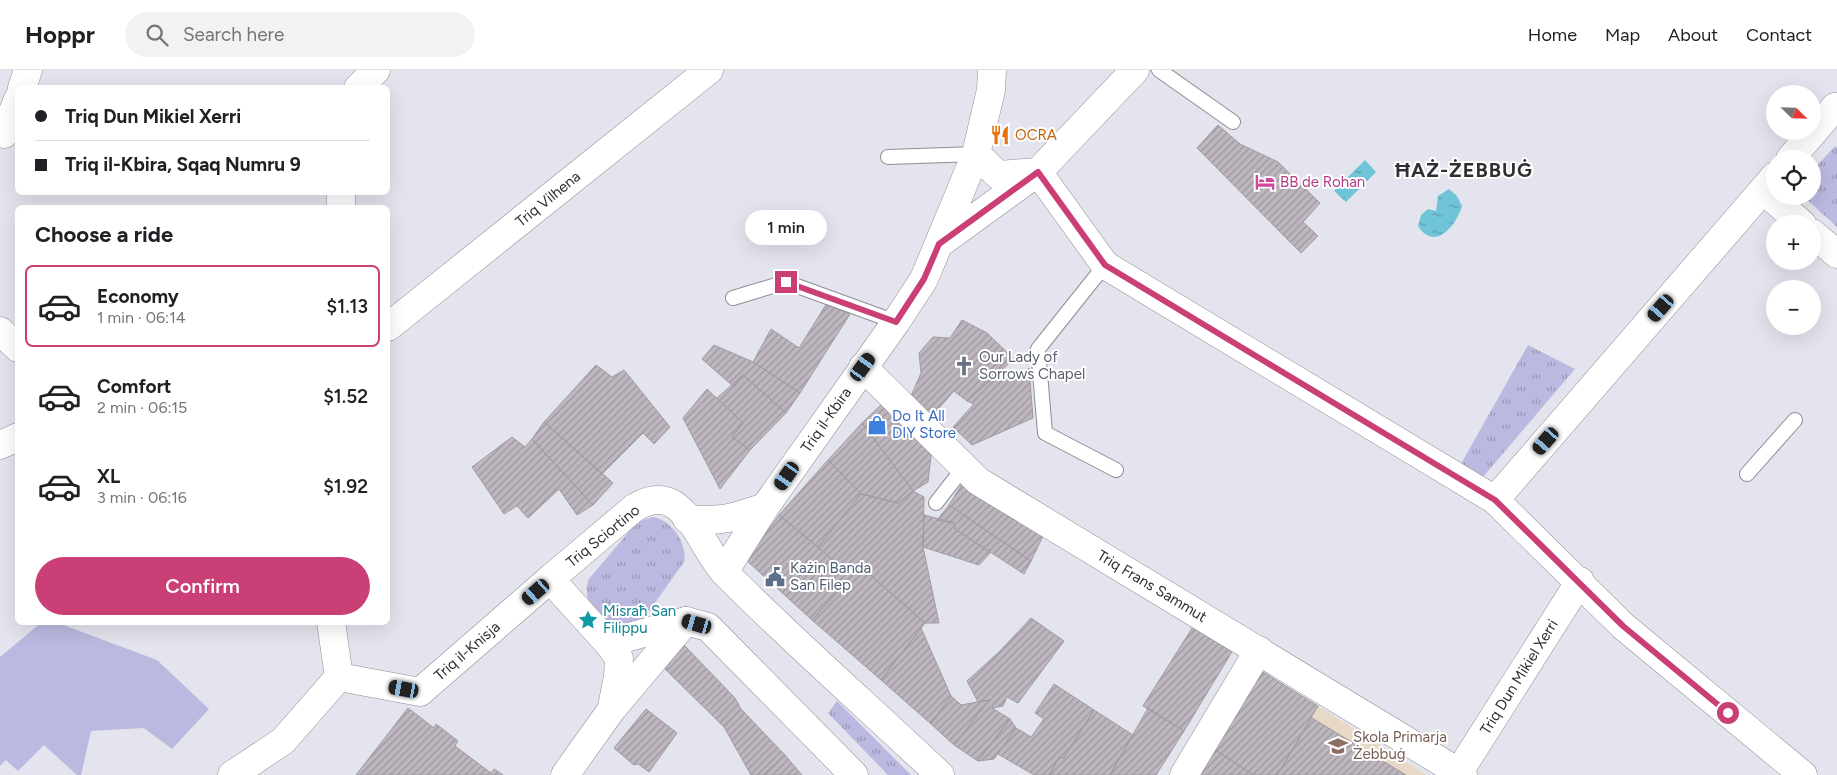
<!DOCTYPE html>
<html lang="en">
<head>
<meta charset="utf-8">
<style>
  :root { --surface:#fff; --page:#f2f2f2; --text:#202124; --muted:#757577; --line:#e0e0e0; --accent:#c93f76 }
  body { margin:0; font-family:Figtree,sans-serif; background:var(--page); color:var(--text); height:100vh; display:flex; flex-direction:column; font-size:19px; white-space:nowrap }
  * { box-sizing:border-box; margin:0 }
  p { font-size:16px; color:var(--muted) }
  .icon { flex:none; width:28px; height:28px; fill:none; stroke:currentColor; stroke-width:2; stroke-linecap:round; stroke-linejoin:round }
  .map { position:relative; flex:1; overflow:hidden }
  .panel { position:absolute; left:15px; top:135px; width:375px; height:420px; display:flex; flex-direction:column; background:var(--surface); border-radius:8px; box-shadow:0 5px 20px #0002 }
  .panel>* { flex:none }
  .hud { position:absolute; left:15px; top:15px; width:375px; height:110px; border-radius:8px; box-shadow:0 5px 20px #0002; display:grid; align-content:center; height:110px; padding:0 20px; background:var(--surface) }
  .needle { width:32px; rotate:113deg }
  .tools { position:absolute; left:1766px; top:15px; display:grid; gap:10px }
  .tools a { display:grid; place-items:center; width:55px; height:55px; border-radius:50%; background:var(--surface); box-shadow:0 5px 20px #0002; font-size:25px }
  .end { position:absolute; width:22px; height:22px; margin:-11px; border:6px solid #c93f76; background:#fff; box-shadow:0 0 0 2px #fff }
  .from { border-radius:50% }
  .bubble { position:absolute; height:35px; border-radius:18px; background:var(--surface); box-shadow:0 5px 20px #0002; font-size:16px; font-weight:600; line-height:35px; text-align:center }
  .car { position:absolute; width:15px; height:30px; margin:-15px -8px; border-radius:6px; box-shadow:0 0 4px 1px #0007; background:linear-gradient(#222 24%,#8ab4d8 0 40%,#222 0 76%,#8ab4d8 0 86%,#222 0) }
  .hud b { display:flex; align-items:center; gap:18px; height:48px; font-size:19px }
  .hud b+b { border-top:1px solid var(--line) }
  .hud i { width:12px; height:12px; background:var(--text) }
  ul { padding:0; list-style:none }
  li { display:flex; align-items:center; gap:15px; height:82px; margin:0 10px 8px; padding:0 10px; border:2px solid transparent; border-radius:8px }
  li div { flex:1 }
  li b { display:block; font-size:19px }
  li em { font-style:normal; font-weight:600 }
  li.selected { border-color:var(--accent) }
  li>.icon { width:45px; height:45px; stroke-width:1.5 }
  h2 { padding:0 20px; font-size:22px; line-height:60px }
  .action { display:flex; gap:10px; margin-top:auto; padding:10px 20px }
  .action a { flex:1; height:58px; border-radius:30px; background:var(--accent); color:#fff; font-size:20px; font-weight:600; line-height:58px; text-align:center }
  header { display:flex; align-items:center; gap:30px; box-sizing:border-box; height:70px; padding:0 25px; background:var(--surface); border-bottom:1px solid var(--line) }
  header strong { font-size:24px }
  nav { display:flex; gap:28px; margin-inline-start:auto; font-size:18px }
  .search { width:350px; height:45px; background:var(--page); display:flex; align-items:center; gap:12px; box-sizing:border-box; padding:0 18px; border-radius:28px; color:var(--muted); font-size:19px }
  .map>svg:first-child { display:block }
  .education { fill:#e8d9c6 }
  .grass { fill:url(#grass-tufts) }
  .garden { fill:#bbb9df }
  .water { fill:url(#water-ripples) }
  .building { fill:url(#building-hatch); stroke:#a09aa2 }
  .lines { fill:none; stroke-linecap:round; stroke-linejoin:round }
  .service-casing { stroke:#8d8d96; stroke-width:16 }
  .minor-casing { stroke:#8d8d96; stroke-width:29 }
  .tertiary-casing { stroke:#8d8d96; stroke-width:29 }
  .service { stroke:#fff; stroke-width:14 }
  .minor { stroke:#fff; stroke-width:28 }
  .tertiary { stroke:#fff; stroke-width:28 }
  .route { stroke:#c93f76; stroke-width:6 }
  .labels { text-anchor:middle; stroke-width:4; stroke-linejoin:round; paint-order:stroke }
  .food-label { font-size:15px; fill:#c56008; stroke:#fff; text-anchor:start }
  .hotel-label { font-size:15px; fill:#b23c85; stroke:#fff; text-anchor:start }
  .street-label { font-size:15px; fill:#303033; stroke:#fff }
  .worship-label { font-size:15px; fill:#5b616d; stroke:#fff; text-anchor:start }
  .shop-label { font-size:15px; fill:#366cbe; stroke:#fff; text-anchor:start }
  .service-label { font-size:15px; fill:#4e5e75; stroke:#fff; text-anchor:start }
  .culture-label { font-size:15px; fill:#0d838f; stroke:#fff; text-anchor:start }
  .education-label { font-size:15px; fill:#785e54; stroke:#fff; text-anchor:start }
  .district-label { font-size:20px; font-weight:bold; letter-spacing:1px; fill:#303033; stroke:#fff }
</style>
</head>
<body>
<header>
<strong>Hoppr</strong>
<div class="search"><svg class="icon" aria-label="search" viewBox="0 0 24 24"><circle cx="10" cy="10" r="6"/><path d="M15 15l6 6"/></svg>Search here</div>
<nav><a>Home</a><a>Map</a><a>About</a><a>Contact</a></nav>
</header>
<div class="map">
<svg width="1837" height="705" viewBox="0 0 1837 705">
  <defs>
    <pattern id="grass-tufts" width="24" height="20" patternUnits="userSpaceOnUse" patternTransform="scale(1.25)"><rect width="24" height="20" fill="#bbb9df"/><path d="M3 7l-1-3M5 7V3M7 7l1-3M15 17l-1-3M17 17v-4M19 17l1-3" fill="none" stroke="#9897b5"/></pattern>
    <pattern id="water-ripples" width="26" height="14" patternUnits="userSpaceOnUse" patternTransform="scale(1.25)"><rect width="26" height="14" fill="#6fc4d8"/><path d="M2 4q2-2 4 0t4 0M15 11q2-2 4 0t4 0" fill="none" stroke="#5ca0b0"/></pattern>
    <pattern id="building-hatch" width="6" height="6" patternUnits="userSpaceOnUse" patternTransform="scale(1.25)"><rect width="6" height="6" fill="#beb7bf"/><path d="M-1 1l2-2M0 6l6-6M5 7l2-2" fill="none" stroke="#9b959c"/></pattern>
  </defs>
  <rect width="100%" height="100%" fill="#e4e4ee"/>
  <path class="education" d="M 1318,636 L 1427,705 L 1277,705 Z"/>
  <path class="grass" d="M 1835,76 L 1837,78 L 1837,157 L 1803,126 L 1812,126 L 1813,100 Z
    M 1528,275 L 1575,299 L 1477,414 L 1457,401 Z
    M 653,447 C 671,450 688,473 684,492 L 642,551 L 619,559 C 599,549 580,531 589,509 L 637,452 Z
    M 837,631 L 911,705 L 888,705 L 828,643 Z"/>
  <path class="garden" d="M 42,552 L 58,553 L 157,590 L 209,639 L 172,679 L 144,658 L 91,661 L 81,705 L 77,705 L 44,675 L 18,701 L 6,690 L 0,696 L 0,587 Z"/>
  <path class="water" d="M 1365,90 L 1376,102 L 1346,132 L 1334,121 Z
    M 1449,119 L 1457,126 L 1462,136 C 1456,156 1435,182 1418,156 L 1421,145 L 1428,139 L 1436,141 L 1438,126 Z"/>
  <path class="building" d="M 1218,55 L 1240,74 L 1278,92 L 1320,133 L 1303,152 L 1318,166 L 1301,183 L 1197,78 Z
    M 827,233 L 850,244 L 800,323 L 753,292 L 771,259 L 799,278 Z
    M 962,250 L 987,263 L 1014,289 L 967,331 L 954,321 L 932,346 L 911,326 L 921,303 L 919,283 L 933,267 L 950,268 Z
    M 714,275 L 753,292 L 800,323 L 786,343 L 743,305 L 733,316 L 702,289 Z
    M 596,295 L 612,307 L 624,300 L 670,357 L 654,374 L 643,363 L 602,404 L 544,352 Z
    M 1029,298 L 1033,348 L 972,375 L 953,357 L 974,334 L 967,331 L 1000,302 L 1010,313 Z
    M 743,305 L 786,343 L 750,380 L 732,367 L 743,353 L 717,328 Z
    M 707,319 L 743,353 L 732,367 L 750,380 L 720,419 L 683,348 Z
    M 885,331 L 932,378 L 928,412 L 913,421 L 862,353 Z
    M 544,352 L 613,413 L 593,435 L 532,369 Z
    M 862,353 L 913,421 L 898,433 L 861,424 L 828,390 Z
    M 512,367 L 525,377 L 532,369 L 593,435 L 577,445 L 559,419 L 528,448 L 517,436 L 504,444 L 472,397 Z
    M 828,390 L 861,424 L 818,477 L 779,445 Z
    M 962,414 L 1043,466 L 1031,491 L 949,435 Z
    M 913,421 L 924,427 L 923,477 L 939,553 L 925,553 L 860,496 L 852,506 L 818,477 L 861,424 L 898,433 Z
    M 949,435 L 1031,491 L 1024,504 L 955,459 L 954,453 L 937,450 Z
    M 779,445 L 852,506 L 812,550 L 746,490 Z
    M 924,445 L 954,453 L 955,459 L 990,483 L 979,495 L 923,477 Z
    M 860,496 L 925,553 L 881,610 L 812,550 Z
    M 1031,548 L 1064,571 L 1018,633 L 1007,627 L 1003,636 L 992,638 L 1010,649 L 978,691 L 954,675 L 989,630 L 978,632 L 967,611 L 999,582 Z
    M 1194,555 L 1233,580 L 1184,661 L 1143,636 Z
    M 921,558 L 951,626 L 931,654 L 881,610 Z
    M 683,574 L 735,628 L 741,639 L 724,657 L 665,599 Z
    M 1258,599 L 1318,636 L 1277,705 L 1253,705 L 1211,677 Z
    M 1054,614 L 1094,640 L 1063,689 L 1060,686 L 1049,705 L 1034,705 L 998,684 L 1016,658 L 1031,667 L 1044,649 L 1035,643 Z
    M 951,626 L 961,635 L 989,630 L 954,675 L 931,654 Z
    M 408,638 L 434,658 L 436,654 L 458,671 L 455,676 L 491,703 L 494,699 L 503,705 L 356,705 Z
    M 1148,638 L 1184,661 L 1156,705 L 1110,705 Z
    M 646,639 L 677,663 L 649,702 L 638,694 L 634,695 L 614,678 Z
    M 741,639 L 785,685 L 763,705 L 751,705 L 724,657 Z
    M 1094,640 L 1133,665 L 1110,705 L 1049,705 L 1060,686 L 1063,689 Z
    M 1312,648 L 1406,705 L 1277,705 Z
    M 1010,649 L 1016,658 L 994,689 L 978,691 Z
    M 1211,677 L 1253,705 L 1194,705 Z
    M 785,685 L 802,705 L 763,705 Z"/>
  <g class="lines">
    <defs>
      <path id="service" d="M 1159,0 L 1233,52
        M 888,87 L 976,84
        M 1105,195 L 1038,279 L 1045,363 L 1116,400
        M 733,228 L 786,212 L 896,252
        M 1747,404 L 1795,350
        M 936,433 L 964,397"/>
      <path id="minor" d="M 22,18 L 28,0
        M 358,18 L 376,0
        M 4,64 L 18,29
        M 976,84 L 998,105 L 1038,102 L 1105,195 L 1495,430 L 1623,556 L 1803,705
        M 1790,89 L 1835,37 L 1837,39
        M 1763,120 L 1802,154
        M 341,122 L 341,138
        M 1812,163 L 1837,184
        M 939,174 L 1038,102 L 1135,0
        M 388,257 L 709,0
        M 0,261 L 18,278
        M 863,297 L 978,411 L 1463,705
        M 0,375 L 18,367
        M 1495,430 L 1775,106
        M 687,449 C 721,452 734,448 765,437
        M 724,502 L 765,437 L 896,252 L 924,209 L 976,84 L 991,20 L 992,0
        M 331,552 L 339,607
        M 608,573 L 619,588 L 618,606 L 612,637
        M 339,607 L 420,622 L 550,509
        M 1459,702 L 1580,511
        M 232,705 L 283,671 L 339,607
        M 565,705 L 612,639 L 686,551
        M 1184,705 L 1259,580"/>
      <path id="tertiary" d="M 854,705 L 708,557 L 686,551 L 608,573 L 550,509 L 634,438 C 647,430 663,426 676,436 C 698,453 707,484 726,504 C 795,573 869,638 940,705"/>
    </defs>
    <use href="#service" class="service-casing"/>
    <use href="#minor" class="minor-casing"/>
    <use href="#tertiary" class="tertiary-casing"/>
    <use href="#service" class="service"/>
    <use href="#minor" class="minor"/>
    <use href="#tertiary" class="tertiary"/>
  </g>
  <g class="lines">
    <path class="route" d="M 786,212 L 896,252 L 924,209 L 939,174 L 1038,102 L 1105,195 L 1495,430 L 1623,556 L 1728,643"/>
  </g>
  <defs>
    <symbol id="restaurant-bare" viewBox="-9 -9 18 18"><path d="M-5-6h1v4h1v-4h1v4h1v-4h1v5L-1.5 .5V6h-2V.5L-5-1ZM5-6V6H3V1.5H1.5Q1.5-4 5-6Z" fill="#e8710a" stroke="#fff" stroke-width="2.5" paint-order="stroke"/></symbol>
    <symbol id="hotel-bare" viewBox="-9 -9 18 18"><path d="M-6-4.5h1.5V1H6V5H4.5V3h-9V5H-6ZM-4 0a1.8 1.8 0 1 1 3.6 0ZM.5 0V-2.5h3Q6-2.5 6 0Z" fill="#d1479c" stroke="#fff" stroke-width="2.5" paint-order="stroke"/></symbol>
    <symbol id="church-bare" viewBox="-9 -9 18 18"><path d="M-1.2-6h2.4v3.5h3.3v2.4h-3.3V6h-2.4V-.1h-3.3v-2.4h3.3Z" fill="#6b7280" stroke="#fff" stroke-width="2.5" paint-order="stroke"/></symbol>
    <symbol id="shop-bare" viewBox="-9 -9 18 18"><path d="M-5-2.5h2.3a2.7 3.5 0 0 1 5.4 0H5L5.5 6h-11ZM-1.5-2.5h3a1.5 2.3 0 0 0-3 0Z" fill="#3f7fe0" stroke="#fff" stroke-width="2.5" paint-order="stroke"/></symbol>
    <symbol id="civic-bare" viewBox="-9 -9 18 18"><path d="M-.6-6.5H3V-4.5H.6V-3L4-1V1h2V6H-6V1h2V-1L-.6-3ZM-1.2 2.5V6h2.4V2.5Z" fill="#5c6f8a" stroke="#fff" stroke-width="2.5" paint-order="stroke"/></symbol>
    <symbol id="sight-bare" viewBox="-9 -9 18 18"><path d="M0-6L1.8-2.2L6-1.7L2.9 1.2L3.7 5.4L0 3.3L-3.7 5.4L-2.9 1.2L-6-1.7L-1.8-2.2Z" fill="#0f9aa8" stroke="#fff" stroke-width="2.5" paint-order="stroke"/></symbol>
    <symbol id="school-bare" viewBox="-9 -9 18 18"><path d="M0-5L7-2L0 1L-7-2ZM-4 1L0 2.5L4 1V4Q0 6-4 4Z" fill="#8d6e63" stroke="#fff" stroke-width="2.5" paint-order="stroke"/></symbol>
  </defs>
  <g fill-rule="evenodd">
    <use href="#restaurant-bare" x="986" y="51" width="28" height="28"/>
    <use href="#hotel-bare" x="1251" y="98" width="28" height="28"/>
    <use href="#church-bare" x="950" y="282" width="28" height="28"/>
    <use href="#shop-bare" x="863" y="341" width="28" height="28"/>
    <use href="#civic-bare" x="761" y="493" width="28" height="28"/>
    <use href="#sight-bare" x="574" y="536" width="28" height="28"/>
    <use href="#school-bare" x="1324" y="662" width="28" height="28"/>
  </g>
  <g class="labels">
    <g class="food-label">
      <text x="1015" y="70">OCRA</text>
    </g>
    <g class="hotel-label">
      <text x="1280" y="117">BB de Rohan</text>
    </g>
    <g class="street-label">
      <text transform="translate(548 129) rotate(-39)" y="5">Triq Vilhena</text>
      <text transform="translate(826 350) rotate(-55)" y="5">Triq il-Kbira</text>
      <text transform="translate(603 466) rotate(-39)" y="5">Triq Sciortino</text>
      <text transform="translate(1152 516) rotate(31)" y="5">Triq Frans Sammut</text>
      <text transform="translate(467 581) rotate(-41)" y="5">Triq il-Knisja</text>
      <text transform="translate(1519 607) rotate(-58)" y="5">Triq Dun Mikiel Xerri</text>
    </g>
    <g class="worship-label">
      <text x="979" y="292">Our Lady of<tspan x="979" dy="17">Sorrows Chapel</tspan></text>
    </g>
    <g class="shop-label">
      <text x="892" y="351">Do It All<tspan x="892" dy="17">DIY Store</tspan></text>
    </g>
    <g class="service-label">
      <text x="790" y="503">Każin Banda<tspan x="790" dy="17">San Filep</tspan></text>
    </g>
    <g class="culture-label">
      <text x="603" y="546">Misraħ San<tspan x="603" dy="17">Filippu</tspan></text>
    </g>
    <g class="education-label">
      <text x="1353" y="672">Skola Primarja<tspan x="1353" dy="17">Żebbuġ</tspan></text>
    </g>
    <g class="district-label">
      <text x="1464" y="107">ĦAŻ-ŻEBBUĠ</text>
    </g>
  </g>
</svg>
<div class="tools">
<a><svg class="needle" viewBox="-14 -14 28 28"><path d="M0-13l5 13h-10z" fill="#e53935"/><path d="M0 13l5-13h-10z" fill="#757577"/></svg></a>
<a><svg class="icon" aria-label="locate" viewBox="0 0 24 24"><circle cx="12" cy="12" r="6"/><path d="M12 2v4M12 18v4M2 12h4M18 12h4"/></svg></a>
<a>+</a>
<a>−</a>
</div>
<i class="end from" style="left:1728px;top:643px"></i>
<i class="end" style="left:786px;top:212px"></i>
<div class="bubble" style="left:745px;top:140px;width:82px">1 min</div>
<i class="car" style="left:1661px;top:238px;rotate:221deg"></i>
<i class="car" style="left:863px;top:297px;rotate:36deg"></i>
<i class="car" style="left:1546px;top:371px;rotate:221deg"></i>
<i class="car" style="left:787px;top:406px;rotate:215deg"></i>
<i class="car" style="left:536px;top:522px;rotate:229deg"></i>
<i class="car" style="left:697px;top:554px;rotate:286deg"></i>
<i class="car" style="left:404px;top:619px;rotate:280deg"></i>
<div class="hud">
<b><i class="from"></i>Triq Dun Mikiel Xerri</b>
<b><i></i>Triq il-Kbira, Sqaq Numru 9</b>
</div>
<section class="panel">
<h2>Choose a ride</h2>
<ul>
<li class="selected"><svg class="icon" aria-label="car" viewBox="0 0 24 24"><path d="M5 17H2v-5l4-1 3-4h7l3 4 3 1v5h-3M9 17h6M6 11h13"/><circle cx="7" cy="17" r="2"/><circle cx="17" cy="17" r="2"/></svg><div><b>Economy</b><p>1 min · 06:14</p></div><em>$1.13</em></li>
<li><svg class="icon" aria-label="car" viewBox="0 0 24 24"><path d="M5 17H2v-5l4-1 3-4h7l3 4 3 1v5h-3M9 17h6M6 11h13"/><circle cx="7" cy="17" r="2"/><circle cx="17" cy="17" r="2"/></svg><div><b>Comfort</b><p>2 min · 06:15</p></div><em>$1.52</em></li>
<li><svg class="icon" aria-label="car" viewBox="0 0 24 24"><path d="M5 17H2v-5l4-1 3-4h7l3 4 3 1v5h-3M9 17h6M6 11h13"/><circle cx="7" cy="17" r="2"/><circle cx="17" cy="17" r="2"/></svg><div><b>XL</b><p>3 min · 06:16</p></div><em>$1.92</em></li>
</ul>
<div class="action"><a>Confirm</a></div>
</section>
</div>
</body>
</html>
